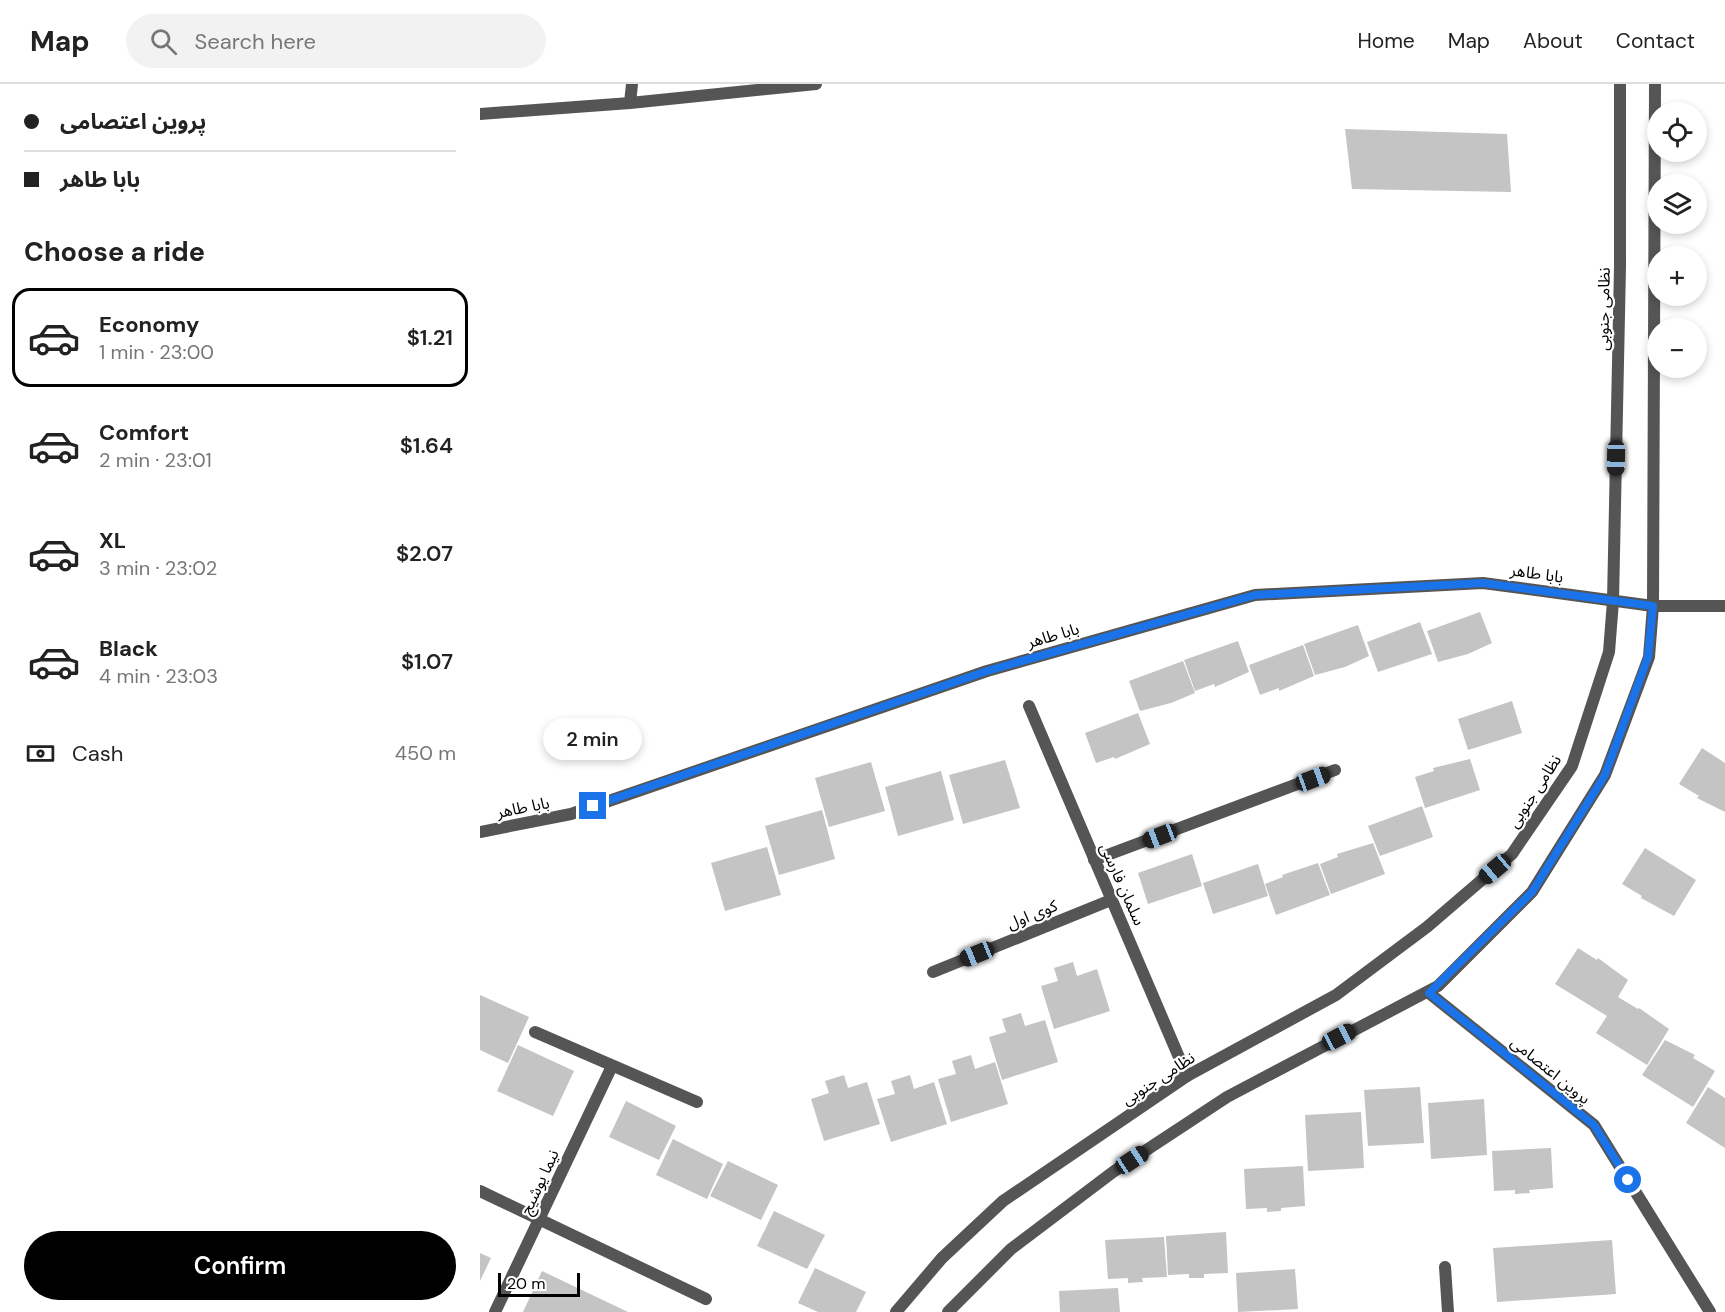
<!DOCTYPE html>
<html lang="en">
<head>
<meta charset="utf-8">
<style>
  :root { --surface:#fff; --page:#f2f2f2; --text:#222; --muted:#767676; --line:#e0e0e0; --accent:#000 }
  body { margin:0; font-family:"DM Sans","Noto Sans Arabic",sans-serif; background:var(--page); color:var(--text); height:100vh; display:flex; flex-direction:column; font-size:22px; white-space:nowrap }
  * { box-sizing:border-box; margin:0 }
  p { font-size:20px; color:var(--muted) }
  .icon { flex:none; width:33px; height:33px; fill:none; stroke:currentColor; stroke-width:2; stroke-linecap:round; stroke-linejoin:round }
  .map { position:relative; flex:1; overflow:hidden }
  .side { display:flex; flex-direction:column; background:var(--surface); width:480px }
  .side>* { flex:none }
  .guide { display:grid; align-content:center; height:132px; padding:0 24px; background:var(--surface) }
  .buttons { position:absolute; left:1167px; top:18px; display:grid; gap:12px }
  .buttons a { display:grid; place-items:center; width:60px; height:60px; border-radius:50%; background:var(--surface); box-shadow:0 3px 9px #0003; font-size:30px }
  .scale { position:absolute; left:18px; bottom:15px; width:82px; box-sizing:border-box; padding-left:6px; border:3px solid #000; border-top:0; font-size:16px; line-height:21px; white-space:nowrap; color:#000; -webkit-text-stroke:4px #fff; paint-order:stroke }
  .end { position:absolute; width:27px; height:27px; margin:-14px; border:8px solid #1a73e8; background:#fff; box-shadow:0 0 0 3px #fff }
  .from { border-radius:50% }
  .bubble { position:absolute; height:42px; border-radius:21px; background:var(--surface); box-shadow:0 3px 9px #0003; font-size:20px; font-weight:600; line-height:42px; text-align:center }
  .car { position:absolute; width:18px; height:36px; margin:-18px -9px; border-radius:8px; box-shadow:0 0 4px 2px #0007; background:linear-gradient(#222 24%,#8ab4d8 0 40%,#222 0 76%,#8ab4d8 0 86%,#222 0) }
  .guide b { display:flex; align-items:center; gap:21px; height:57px; font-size:22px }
  .guide b+b { border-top:2px solid var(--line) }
  .guide i { width:15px; height:15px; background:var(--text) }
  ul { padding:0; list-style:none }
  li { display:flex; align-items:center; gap:18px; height:99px; margin:0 12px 9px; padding:0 12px; border:3px solid transparent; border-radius:18px }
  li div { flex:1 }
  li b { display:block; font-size:22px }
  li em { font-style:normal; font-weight:600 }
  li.selected { border-color:var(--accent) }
  li>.icon { width:54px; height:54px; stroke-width:1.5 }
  h2 { padding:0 24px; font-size:27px; line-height:72px }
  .pay { display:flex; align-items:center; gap:15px; height:66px; padding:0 24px; font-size:22px }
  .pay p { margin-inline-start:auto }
  .cta { display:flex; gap:12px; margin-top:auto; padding:12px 24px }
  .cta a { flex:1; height:69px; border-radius:36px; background:var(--accent); color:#fff; font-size:24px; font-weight:600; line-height:69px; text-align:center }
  header { display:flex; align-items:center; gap:36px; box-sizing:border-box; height:84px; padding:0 30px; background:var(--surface); border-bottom:2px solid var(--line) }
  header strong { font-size:28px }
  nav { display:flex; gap:33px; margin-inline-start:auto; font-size:21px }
  .search { width:420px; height:54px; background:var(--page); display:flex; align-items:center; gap:15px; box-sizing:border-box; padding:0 21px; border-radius:33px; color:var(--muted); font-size:22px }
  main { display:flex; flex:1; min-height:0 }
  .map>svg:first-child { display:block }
  .building { fill:#c4c4c4 }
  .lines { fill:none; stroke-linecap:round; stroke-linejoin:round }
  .service { stroke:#555; stroke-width:12 }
  .minor { stroke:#555; stroke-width:12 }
  .tertiary { stroke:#555; stroke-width:12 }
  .route { stroke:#1a73e8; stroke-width:8 }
  .labels { text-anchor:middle; stroke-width:4.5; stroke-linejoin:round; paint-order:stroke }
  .street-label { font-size:16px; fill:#000; stroke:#fff }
</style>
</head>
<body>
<header>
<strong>Map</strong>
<div class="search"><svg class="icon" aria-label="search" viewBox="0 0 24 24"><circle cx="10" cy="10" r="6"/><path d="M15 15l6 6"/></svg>Search here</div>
<nav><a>Home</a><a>Map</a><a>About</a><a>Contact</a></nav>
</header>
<main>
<section class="side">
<div class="guide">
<b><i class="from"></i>پروین اعتصامی</b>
<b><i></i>بابا طاهر</b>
</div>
<h2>Choose a ride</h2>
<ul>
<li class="selected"><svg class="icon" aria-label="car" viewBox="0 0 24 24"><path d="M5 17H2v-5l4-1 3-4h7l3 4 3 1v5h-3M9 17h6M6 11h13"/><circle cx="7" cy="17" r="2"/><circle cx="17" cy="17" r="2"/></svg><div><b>Economy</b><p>1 min · 23:00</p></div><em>$1.21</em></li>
<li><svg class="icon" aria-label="car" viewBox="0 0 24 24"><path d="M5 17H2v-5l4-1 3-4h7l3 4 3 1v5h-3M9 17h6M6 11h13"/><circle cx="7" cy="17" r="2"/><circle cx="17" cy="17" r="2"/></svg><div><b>Comfort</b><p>2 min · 23:01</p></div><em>$1.64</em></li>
<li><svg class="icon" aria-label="car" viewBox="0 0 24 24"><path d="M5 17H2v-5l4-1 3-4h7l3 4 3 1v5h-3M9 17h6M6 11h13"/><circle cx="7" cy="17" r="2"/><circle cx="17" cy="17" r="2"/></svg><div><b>XL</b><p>3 min · 23:02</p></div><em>$2.07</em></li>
<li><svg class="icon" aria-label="car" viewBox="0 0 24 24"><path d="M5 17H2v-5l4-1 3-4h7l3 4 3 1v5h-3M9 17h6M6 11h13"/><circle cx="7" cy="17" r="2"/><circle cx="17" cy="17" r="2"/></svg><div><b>Black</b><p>4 min · 23:03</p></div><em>$1.07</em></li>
</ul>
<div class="pay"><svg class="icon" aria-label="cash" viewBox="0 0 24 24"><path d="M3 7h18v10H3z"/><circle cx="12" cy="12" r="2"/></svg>Cash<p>450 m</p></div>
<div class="cta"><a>Confirm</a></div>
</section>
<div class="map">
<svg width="1245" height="1228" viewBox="0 0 1245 1228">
  <rect width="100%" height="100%" fill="#fff"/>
  <path class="building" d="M 865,45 L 1027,50 L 1031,108 L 872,105 Z
    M 1000,528 L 1012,559 L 988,570 L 958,578 L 947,547 Z
    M 940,538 L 952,570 L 898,588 L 887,558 Z
    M 878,541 L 889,572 L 865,583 L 835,591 L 824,560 Z
    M 758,557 L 769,588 L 735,603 L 734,600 L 715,607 L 704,576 Z
    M 823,561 L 834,592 L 799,607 L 799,604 L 780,611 L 769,581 Z
    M 703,577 L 715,609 L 691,619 L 660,627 L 649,597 Z
    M 1032,617 L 1042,649 L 988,666 L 978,635 Z
    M 658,629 L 670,660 L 635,675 L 634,673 L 616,679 L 605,649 Z
    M 1222,664 L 1245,679 L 1245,728 L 1217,714 L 1219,712 L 1199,700 Z
    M 990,675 L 1000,706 L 945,724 L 935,693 L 954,687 L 953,684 Z
    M 525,676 L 540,724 L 483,740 L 469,691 Z
    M 391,678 L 405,727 L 349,743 L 335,694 Z
    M 461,687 L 474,736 L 418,752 L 405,703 Z
    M 942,722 L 953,753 L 900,772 L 888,742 Z
    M 342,726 L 355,775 L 299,791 L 285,742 Z
    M 893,759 L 905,790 L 851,810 L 840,780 L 858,773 L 857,770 Z
    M 287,763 L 301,811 L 245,827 L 231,779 Z
    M 1165,764 L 1216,796 L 1194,832 L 1161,814 L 1162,812 L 1142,800 Z
    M 712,770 L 722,802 L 668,820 L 658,789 Z
    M 838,779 L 850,811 L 796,831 L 785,800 L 803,793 L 802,791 Z
    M 778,780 L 788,812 L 733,830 L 723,799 Z
    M 1098,864 L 1117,876 L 1118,874 L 1148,896 L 1138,913 L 1158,925 L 1159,924 L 1189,945 L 1167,981 L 1116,949 L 1127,932 L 1075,900 Z
    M 593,878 L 597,892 L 617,885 L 630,927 L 574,945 L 561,902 L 578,897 L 574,884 Z
    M 0,911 L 49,933 L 28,979 L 0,966 Z
    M 541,929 L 545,942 L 565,936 L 578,978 L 522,996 L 509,953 L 526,948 L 522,935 Z
    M 1185,956 L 1215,971 L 1213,974 L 1235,987 L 1213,1023 L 1162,991 Z
    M 38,961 L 94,987 L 73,1032 L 17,1007 Z
    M 491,971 L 495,985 L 515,978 L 528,1020 L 471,1038 L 458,995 L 476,990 L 472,977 Z
    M 364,991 L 368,1004 L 387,998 L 400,1040 L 344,1057 L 331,1015 L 349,1009 L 345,997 Z
    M 430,991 L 434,1005 L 454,998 L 467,1040 L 411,1058 L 397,1015 L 415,1010 L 411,997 Z
    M 940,1003 L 944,1059 L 888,1062 L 884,1006 Z
    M 1228,1003 L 1245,1014 L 1245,1064 L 1206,1039 Z
    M 1004,1015 L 1007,1071 L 951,1075 L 948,1019 Z
    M 146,1017 L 196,1042 L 179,1076 L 129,1053 Z
    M 881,1028 L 884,1084 L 828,1087 L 825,1031 Z
    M 193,1055 L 243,1080 L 227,1115 L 176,1091 Z
    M 1071,1064 L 1073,1104 L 1049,1106 L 1050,1109 L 1035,1110 L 1035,1106 L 1014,1107 L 1012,1067 Z
    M 248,1077 L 298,1101 L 281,1136 L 230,1112 Z
    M 823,1082 L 825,1122 L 801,1124 L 801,1127 L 787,1128 L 787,1124 L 766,1125 L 764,1085 Z
    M 294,1127 L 345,1151 L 327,1185 L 277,1162 Z
    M 746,1148 L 748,1189 L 724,1190 L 724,1194 L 709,1194 L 709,1190 L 688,1191 L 686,1152 Z
    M 684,1153 L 687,1193 L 662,1194 L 663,1198 L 648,1199 L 648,1194 L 628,1195 L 625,1156 Z
    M 1132,1156 L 1136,1210 L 1017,1218 L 1013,1164 Z
    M 0,1169 L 11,1174 L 0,1197 Z
    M 335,1184 L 386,1208 L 376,1228 L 338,1228 L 318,1219 Z
    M 815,1185 L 818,1225 L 758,1228 L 756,1189 Z
    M 62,1187 L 148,1228 L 43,1228 Z
    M 638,1204 L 640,1228 L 580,1228 L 579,1207 Z"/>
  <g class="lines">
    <path class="service" d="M 55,948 L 217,1018
      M 0,1107 L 226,1215
      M 15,1228 L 132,982"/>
    <path class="minor" d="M 150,19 L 152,0
      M 0,30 L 150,19 L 336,0
      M 549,622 L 707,992
      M 0,748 L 91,730 L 507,587 L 775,511 L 1003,499 L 1173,522 L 1245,522
      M 614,776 L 855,686
      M 453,888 L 631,816
      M 965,1183 L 968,1228"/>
    <path class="tertiary" d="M 949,909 L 1114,1041 L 1230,1228
      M 416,1228 L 462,1174 L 523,1117 L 707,992 L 856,911 L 947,843 L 1032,770 L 1092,682 L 1129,568 L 1133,517 L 1140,183 L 1140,0
      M 468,1228 L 531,1165 L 633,1088 L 747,1013 L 958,902 L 1052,808 L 1125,691 L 1169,573 L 1173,522 L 1175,0"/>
  </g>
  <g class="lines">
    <path class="route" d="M 113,722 L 507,587 L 775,511 L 1003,499 L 1173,522 L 1168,573 L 1125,691 L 1052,808 L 949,909 L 1114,1041 L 1148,1096"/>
  </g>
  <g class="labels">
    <g class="street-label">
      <text transform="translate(1123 225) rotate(-89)" y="6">نظامی جنوبی</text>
      <text transform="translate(1057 489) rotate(8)" y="6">بابا طاهر</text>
      <text transform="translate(573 551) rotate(-16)" y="6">بابا طاهر</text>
      <text transform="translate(1054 707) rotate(-57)" y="6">نظامی جنوبی</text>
      <text transform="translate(43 723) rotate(-11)" y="6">بابا طاهر</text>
      <text transform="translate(643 800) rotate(66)" y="6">سلمان فارسی</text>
      <text transform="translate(552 830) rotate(-22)" y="6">کوی اول</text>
      <text transform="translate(1071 986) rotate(39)" y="6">پروین اعتصامی</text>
      <text transform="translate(678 994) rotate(-33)" y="6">نظامی جنوبی</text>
      <text transform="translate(59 1098) rotate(-65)" y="6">نیما یوشیج</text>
    </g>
  </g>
</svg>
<div class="buttons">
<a><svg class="icon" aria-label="locate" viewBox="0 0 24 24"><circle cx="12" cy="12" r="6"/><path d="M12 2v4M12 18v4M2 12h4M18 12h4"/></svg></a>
<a><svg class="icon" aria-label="layers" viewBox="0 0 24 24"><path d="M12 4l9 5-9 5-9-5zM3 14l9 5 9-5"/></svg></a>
<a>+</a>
<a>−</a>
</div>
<div class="scale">20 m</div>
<i class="end from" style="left:1148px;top:1096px"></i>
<i class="end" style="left:113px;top:722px"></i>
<div class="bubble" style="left:63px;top:634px;width:99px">2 min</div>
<i class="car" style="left:1136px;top:374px;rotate:181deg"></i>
<i class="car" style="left:833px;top:695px;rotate:70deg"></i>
<i class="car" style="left:680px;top:752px;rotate:249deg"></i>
<i class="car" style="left:1015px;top:785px;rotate:230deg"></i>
<i class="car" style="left:497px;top:870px;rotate:248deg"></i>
<i class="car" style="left:859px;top:953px;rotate:62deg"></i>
<i class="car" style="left:652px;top:1076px;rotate:57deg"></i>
</div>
</main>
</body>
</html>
